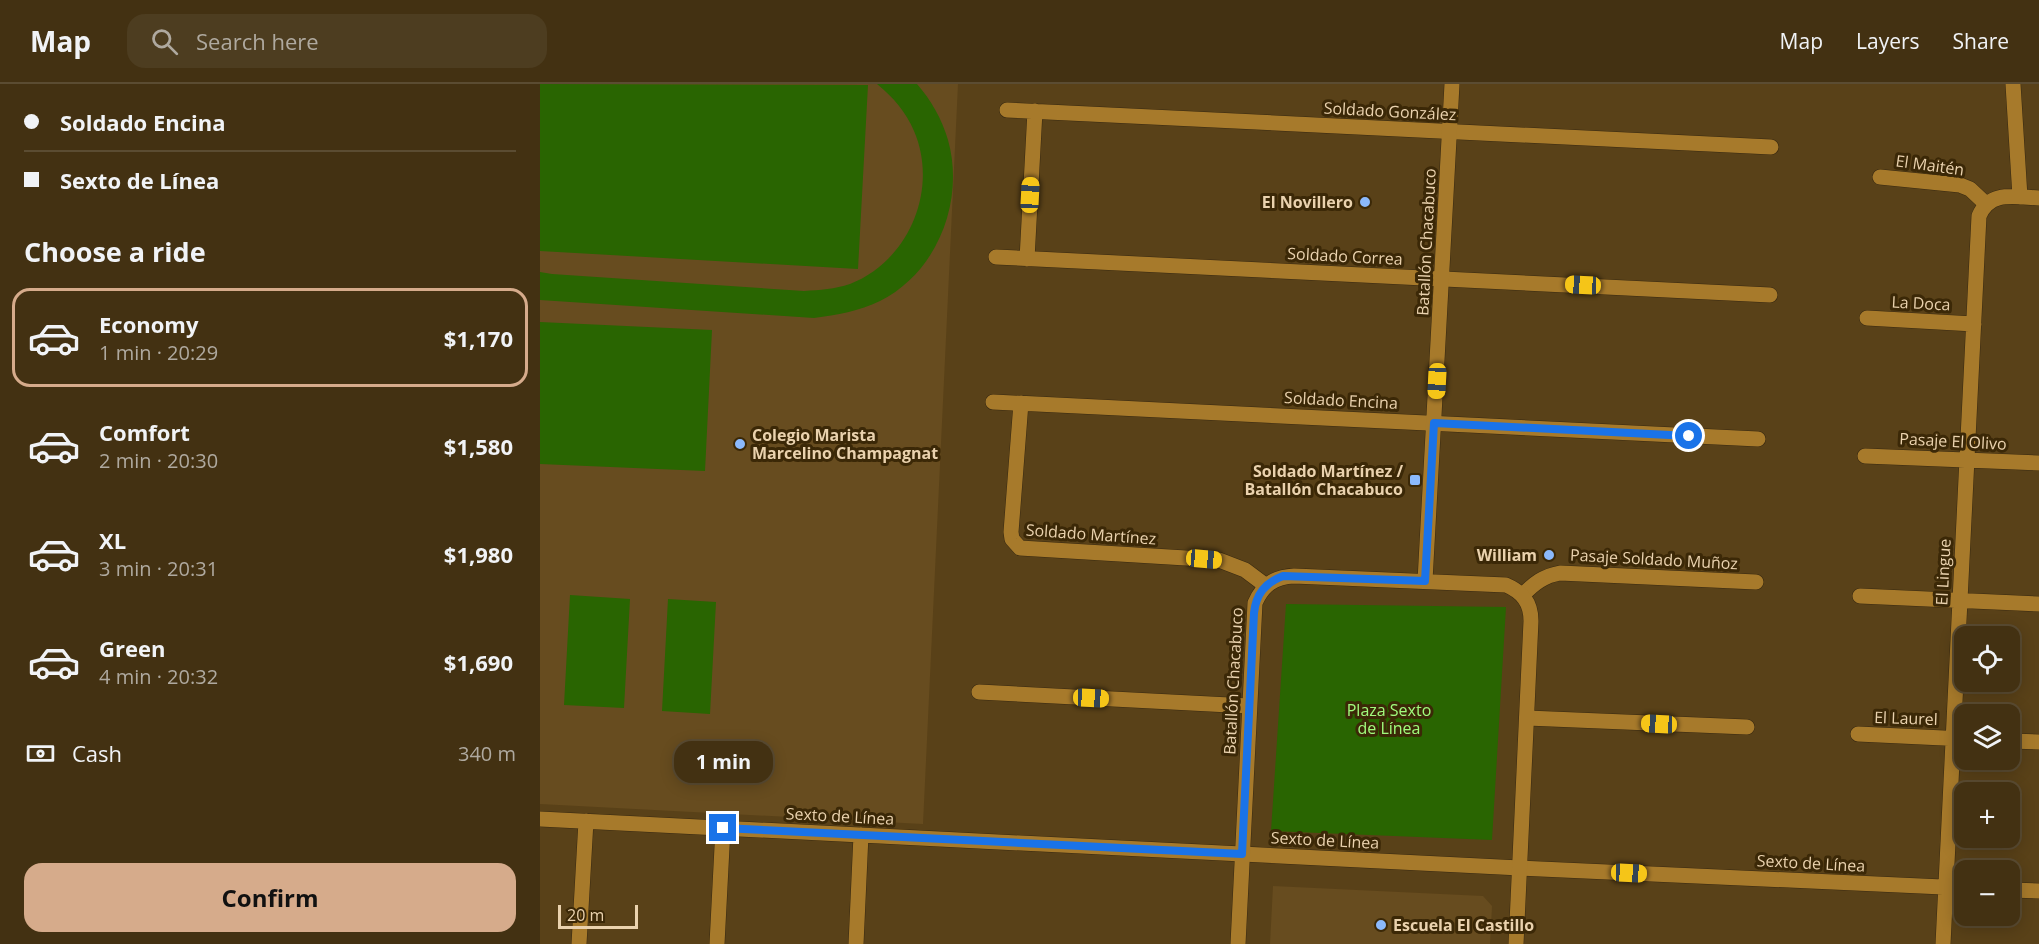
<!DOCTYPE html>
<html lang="en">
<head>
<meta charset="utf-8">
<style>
  :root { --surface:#433112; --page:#4d3d20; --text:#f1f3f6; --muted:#afa99f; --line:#5b4c32; --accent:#d6ab8b }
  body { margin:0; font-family:"Open Sans",sans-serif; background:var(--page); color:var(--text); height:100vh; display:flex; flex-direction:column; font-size:22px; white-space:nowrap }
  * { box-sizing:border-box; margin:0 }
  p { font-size:20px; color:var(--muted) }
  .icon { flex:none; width:33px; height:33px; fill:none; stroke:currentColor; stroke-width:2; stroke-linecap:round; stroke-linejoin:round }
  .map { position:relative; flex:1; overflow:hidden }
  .details { display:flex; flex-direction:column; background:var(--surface); width:540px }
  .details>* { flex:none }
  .hud { display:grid; align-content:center; height:132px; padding:0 24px; background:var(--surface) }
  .tools { position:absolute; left:1414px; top:542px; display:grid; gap:12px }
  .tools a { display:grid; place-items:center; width:66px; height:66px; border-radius:12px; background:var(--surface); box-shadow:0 3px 15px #0003,0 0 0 2px var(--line); font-size:30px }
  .scale { position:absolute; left:18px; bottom:15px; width:80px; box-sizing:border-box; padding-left:6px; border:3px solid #ead2ae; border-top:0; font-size:16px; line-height:21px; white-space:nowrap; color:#ead2ae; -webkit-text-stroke:4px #3b2807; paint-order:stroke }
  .end { position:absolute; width:27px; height:27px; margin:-14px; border:8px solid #1a73e8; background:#fff; box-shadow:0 0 0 3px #fff }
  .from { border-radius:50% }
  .bubble { position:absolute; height:42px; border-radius:18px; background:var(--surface); box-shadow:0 3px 15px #0003,0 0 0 2px var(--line); font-size:20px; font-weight:700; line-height:42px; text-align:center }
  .car { position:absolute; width:18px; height:36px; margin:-18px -9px; border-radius:8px; box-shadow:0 0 4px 2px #0007; background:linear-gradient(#f5c518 24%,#345 0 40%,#f5c518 0 76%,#345 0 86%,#f5c518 0) }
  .hud b { display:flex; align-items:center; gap:21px; height:57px; font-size:22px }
  .hud b+b { border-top:2px solid var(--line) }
  .hud i { width:15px; height:15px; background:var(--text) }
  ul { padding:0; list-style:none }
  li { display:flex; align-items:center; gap:18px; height:99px; margin:0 12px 9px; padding:0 12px; border:3px solid transparent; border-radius:18px }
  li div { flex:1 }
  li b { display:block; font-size:22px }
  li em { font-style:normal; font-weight:700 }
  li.selected { border-color:var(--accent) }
  li>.icon { width:54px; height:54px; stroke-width:1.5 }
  h2 { padding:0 24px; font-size:27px; line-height:72px }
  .pay { display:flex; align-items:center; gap:15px; height:66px; padding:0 24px; font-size:22px }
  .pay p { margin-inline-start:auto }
  .action { display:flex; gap:12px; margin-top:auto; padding:12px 24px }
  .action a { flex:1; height:69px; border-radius:18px; background:var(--accent); color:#111; font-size:24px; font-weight:700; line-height:69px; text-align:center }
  header { display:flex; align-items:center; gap:36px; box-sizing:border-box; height:84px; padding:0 30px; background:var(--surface); border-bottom:2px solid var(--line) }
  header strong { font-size:28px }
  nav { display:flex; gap:33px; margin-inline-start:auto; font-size:21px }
  .search { width:420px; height:54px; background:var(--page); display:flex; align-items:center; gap:15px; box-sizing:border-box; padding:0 21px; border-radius:18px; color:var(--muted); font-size:22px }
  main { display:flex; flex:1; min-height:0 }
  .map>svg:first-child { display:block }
  .built { fill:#674c1f }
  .green { fill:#296501 }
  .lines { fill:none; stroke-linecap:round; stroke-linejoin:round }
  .street-casing { stroke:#382911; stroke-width:16 }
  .secondary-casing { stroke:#382911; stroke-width:16 }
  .street { stroke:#a77a2b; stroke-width:15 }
  .secondary { stroke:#a77a2b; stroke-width:15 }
  .route { stroke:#1a73e8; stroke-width:8 }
  .poi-dot { fill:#8bb9fc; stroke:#3b2807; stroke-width:2 }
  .labels { text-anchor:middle; stroke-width:6; stroke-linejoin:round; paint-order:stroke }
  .street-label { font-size:16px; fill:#ead2ae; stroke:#3b2807 }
  .poi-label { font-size:16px; font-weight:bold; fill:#ead2ae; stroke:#3b2807; text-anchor:end }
  .park-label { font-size:16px; fill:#a1fb7d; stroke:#3b2807 }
</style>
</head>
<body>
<header>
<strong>Map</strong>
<div class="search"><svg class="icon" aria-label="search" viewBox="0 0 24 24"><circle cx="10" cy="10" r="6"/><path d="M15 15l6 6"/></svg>Search here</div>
<nav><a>Map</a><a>Layers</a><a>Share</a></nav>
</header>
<main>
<section class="details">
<div class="hud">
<b><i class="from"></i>Soldado Encina</b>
<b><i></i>Sexto de Línea</b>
</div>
<h2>Choose a ride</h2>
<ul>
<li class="selected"><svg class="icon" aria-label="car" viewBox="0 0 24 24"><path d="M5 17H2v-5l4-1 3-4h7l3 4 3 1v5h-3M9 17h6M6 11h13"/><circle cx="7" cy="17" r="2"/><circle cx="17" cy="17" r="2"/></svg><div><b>Economy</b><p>1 min · 20:29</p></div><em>$1,170</em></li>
<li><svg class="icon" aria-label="car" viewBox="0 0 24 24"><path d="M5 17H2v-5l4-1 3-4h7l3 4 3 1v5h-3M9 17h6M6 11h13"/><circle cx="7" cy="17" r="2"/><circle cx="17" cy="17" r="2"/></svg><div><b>Comfort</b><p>2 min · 20:30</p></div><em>$1,580</em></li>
<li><svg class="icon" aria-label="car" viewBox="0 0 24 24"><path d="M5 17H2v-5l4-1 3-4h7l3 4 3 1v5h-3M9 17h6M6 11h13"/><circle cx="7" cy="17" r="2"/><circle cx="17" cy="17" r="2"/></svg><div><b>XL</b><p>3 min · 20:31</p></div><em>$1,980</em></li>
<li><svg class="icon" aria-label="car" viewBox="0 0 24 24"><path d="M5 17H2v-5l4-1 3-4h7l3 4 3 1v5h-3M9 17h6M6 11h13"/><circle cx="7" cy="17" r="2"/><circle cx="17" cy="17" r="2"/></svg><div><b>Green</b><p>4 min · 20:32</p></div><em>$1,690</em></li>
</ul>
<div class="pay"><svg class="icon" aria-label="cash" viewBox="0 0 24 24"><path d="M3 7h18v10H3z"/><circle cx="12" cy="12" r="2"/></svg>Cash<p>340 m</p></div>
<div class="action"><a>Confirm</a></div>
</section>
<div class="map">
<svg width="1499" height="860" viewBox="0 0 1499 860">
  <rect width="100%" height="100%" fill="#594118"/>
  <path class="built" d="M 0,0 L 418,0 L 383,740 L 0,720 Z
    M 733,802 L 943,812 L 952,822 L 950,860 L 730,860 Z"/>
  <path class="green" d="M 0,0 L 328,1 L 318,185 L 0,167 Z
    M 337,0 L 377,0 C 391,16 402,35 408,56 C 425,116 398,188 340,217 C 319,227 297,231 274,234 L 0,216 L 0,188 L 12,190 L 264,207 C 280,206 295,205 310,200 C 369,177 399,105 374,47 C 366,28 353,13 337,0 Z
    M 0,238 L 172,246 L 165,387 L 0,380 Z
    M 30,511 L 90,515 L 84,624 L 24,621 Z
    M 128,515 L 176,518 L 170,630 L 122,627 Z
    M 746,520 L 966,523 L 952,756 L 731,747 Z"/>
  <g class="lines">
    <defs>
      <path id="street" d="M 1473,0 L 1480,113
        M 467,26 L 1231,63
        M 1340,93 L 1420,101 L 1430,105 L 1446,120
        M 456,173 L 1230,211
        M 487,175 L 495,27
        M 1327,234 L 1434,240
        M 453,318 L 1218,355
        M 481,319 L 471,448 L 472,455 L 480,464 L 679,476 L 705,486 L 725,501
        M 1325,372 L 1499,379
        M 983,511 C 994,499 1004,492 1020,489 L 1216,498
        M 1320,512 L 1499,520
        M 439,608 L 709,622
        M 987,634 L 1207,643
        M 1318,650 L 1425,655
        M 1470,657 L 1499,658
        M 0,735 L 980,784 L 1425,804
        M 1470,806 L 1499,807
        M 39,860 L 46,737
        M 177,860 L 183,744
        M 316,860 L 321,751
        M 1403,860 L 1439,132 C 1450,106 1475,113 1499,114"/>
      <path id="secondary" d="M 885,497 L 912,0
        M 698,860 L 715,519 C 723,501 734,493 754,492 L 966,501 C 982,508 991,518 991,537 L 976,860"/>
    </defs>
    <use href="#street" class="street-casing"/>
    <use href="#secondary" class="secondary-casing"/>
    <use href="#street" class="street"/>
    <use href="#secondary" class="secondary"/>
  </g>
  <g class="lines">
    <path class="route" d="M 183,744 L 702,770 L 714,529 C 716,510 725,499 743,492 L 885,497 L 894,339 L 1149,352"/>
  </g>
  <g class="poi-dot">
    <circle cx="825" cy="118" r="6"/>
    <circle cx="200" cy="360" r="6"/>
    <rect x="869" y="390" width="12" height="12" rx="3"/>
    <circle cx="1009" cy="471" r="6"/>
    <circle cx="841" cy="841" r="6"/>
  </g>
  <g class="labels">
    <g class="street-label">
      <text transform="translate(850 27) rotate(3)" y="6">Soldado González</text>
      <text transform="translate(1390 81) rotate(8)" y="6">El Maitén</text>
      <text transform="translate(886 158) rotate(-87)" y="6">Batallón Chacabuco</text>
      <text transform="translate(805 172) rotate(3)" y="6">Soldado Correa</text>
      <text transform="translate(1381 219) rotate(3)" y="6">La Doca</text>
      <text transform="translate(801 316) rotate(3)" y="6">Soldado Encina</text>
      <text transform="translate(1413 357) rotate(3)" y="6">Pasaje El Olivo</text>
      <text transform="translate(551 450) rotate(4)" y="6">Soldado Martínez</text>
      <text transform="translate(1114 475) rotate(3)" y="6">Pasaje Soldado Muñoz</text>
      <text transform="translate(1403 488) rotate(-87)" y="6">El Lingue</text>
      <text transform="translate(693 597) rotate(-87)" y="6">Batallón Chacabuco</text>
      <text transform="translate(1366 634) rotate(2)" y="6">El Laurel</text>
      <text transform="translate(300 732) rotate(3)" y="6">Sexto de Línea</text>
      <text transform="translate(785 756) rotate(3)" y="6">Sexto de Línea</text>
      <text transform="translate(1271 779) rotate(3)" y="6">Sexto de Línea</text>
    </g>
    <g class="poi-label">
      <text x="813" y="124">El Novillero</text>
      <text x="212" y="357" text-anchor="start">Colegio Marista<tspan x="212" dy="18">Marcelino Champagnat</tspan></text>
      <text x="863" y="393">Soldado Martínez /<tspan x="863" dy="18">Batallón Chacabuco</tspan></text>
      <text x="997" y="477">William</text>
      <text x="853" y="847" text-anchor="start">Escuela El Castillo</text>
    </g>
    <g class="park-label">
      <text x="849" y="632">Plaza Sexto<tspan x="849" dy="18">de Línea</tspan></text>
    </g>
  </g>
</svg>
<div class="tools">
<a><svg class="icon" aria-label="locate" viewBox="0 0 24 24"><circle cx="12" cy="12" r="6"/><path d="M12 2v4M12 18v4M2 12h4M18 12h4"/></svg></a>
<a><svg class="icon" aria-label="layers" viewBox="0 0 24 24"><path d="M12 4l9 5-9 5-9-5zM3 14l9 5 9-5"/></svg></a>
<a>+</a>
<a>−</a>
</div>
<div class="scale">20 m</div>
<i class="end from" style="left:1149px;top:352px"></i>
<i class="end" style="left:183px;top:744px"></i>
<div class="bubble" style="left:134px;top:657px;width:99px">1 min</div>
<i class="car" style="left:490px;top:111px;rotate:3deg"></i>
<i class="car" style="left:1043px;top:201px;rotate:273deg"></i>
<i class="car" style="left:897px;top:297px;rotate:183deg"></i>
<i class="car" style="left:664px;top:475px;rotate:95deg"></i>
<i class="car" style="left:551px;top:614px;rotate:93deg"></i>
<i class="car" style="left:1119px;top:640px;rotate:273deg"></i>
<i class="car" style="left:1089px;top:789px;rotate:93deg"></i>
</div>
</main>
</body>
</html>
